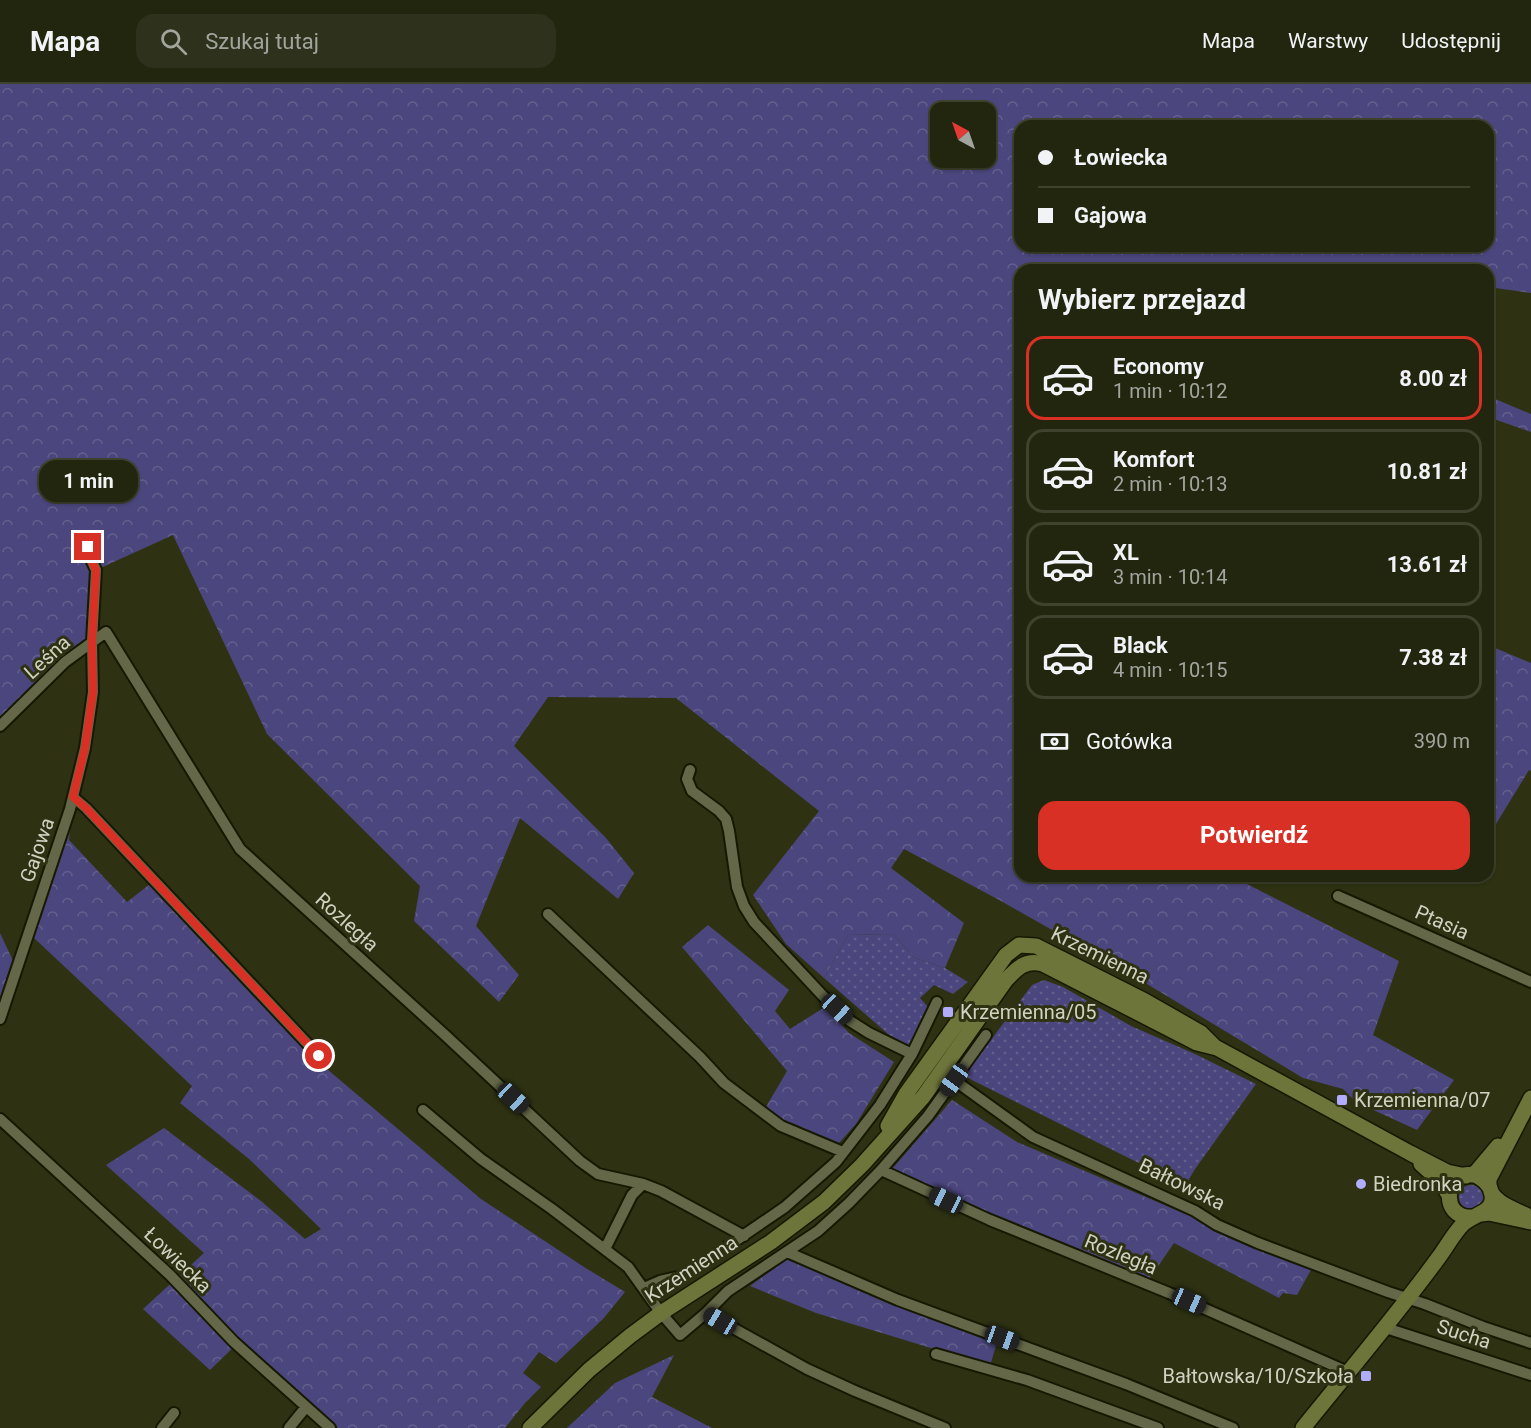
<!DOCTYPE html>
<html lang="pl">
<head>
<meta charset="utf-8">
<style>
  :root { --surface:#22260e; --page:#2e321c; --text:#f1f3f6; --muted:#a2a59e; --line:#3f432e; --accent:#d93025 }
  body { margin:0; font-family:Roboto,sans-serif; background:var(--page); color:var(--text); height:100vh; display:flex; flex-direction:column; font-size:22px; white-space:nowrap }
  * { box-sizing:border-box; margin:0 }
  p { font-size:20px; color:var(--muted) }
  .icon { flex:none; width:33px; height:33px; fill:none; stroke:currentColor; stroke-width:2; stroke-linecap:round; stroke-linejoin:round }
  .map { position:relative; flex:1; overflow:hidden }
  .panel { position:absolute; left:1014px; top:180px; width:480px; height:618px; display:flex; flex-direction:column; background:var(--surface); border-radius:18px; box-shadow:0 2px 4px #0004,0 0 0 2px var(--line) }
  .panel>* { flex:none }
  .guide { position:absolute; left:1014px; top:36px; width:480px; height:132px; border-radius:18px; box-shadow:0 2px 4px #0004,0 0 0 2px var(--line); display:grid; align-content:center; height:132px; padding:0 24px; background:var(--surface) }
  .needle { width:39px; rotate:320deg }
  .buttons { position:absolute; left:930px; top:18px; display:grid; gap:12px }
  .buttons a { display:grid; place-items:center; width:66px; height:66px; border-radius:12px; background:var(--surface); box-shadow:0 2px 4px #0004,0 0 0 2px var(--line); font-size:30px }
  .end { position:absolute; width:27px; height:27px; margin:-14px; border:8px solid #d93025; background:#fff; box-shadow:0 0 0 3px #fff }
  .from { border-radius:50% }
  .bubble { position:absolute; height:42px; border-radius:18px; background:var(--surface); box-shadow:0 2px 4px #0004,0 0 0 2px var(--line); font-size:20px; font-weight:700; line-height:42px; text-align:center }
  .car { position:absolute; width:18px; height:36px; margin:-18px -9px; border-radius:8px; box-shadow:0 0 4px 2px #0007; background:linear-gradient(#222 24%,#8ab4d8 0 40%,#222 0 76%,#8ab4d8 0 86%,#222 0) }
  .guide b { display:flex; align-items:center; gap:21px; height:57px; font-size:22px }
  .guide b+b { border-top:2px solid var(--line) }
  .guide i { width:15px; height:15px; background:var(--text) }
  ul { padding:0; list-style:none }
  li { display:flex; align-items:center; gap:18px; height:84px; margin:0 12px 9px; padding:0 12px; border:3px solid var(--line); border-radius:18px }
  li div { flex:1 }
  li b { display:block; font-size:22px }
  li em { font-style:normal; font-weight:700 }
  li.on { border-color:var(--accent) }
  li>.icon { width:54px; height:54px; stroke-width:1.5 }
  h2 { padding:0 24px; font-size:27px; line-height:72px }
  .pay { display:flex; align-items:center; gap:15px; height:66px; padding:0 24px; font-size:22px }
  .pay p { margin-inline-start:auto }
  .cta { display:flex; gap:12px; margin-top:auto; padding:12px 24px }
  .cta a { flex:1; height:69px; border-radius:18px; background:var(--accent); color:#fff; font-size:24px; font-weight:700; line-height:69px; text-align:center }
  header { display:flex; align-items:center; gap:36px; box-sizing:border-box; height:84px; padding:0 30px; background:var(--surface); border-bottom:2px solid var(--line) }
  header strong { font-size:28px }
  nav { display:flex; gap:33px; margin-inline-start:auto; font-size:21px }
  .search { width:420px; height:54px; background:var(--page); display:flex; align-items:center; gap:15px; box-sizing:border-box; padding:0 21px; border-radius:18px; color:var(--muted); font-size:22px }
  .map>svg:first-child { display:block }
  .grass { fill:url(#grass-dots) }
  .forest { fill:url(#forest-crowns); fill-rule:evenodd }
  .lines { fill:none; stroke-linecap:round; stroke-linejoin:round }
  .minor-casing { stroke:#161900; stroke-width:14 }
  .secondary-casing { stroke:#161900; stroke-width:18 }
  .minor { stroke:#646848; stroke-width:10 }
  .secondary { stroke:#6e753a; stroke-width:15 }
  .route { stroke:#d93025; stroke-width:8 }
  .poi-dot { fill:#b1adfa; stroke:#2e3213; stroke-width:2 }
  .labels { text-anchor:middle; stroke-width:6; stroke-linejoin:round; paint-order:stroke }
  .street-label { font-size:20px; fill:#d0d3c2; stroke:#2e3213 }
  .poi-label { font-size:20px; fill:#d0d3c2; stroke:#2e3213; text-anchor:start }
</style>
</head>
<body>
<header>
<strong>Mapa</strong>
<div class="search"><svg class="icon" aria-label="search" viewBox="0 0 24 24"><circle cx="10" cy="10" r="6"/><path d="M15 15l6 6"/></svg>Szukaj tutaj</div>
<nav><a>Mapa</a><a>Warstwy</a><a>Udostępnij</a></nav>
</header>
<div class="map">
<svg width="1531" height="1344" viewBox="0 0 1531 1344">
  <defs>
    <pattern id="grass-dots" width="8" height="8" patternUnits="userSpaceOnUse" patternTransform="scale(1.5)"><rect width="8" height="8" fill="#4b467d"/><path d="M2 2h.1M6 6h.1" fill="none" stroke="#64608e" stroke-width="1.8" stroke-linecap="round"/></pattern>
    <pattern id="forest-crowns" width="20" height="18" patternUnits="userSpaceOnUse" patternTransform="scale(1.5)"><rect width="20" height="18" fill="#4b467d"/><path d="M2 6a3 3 0 1 1 6 0M12 15a3 3 0 1 1 6 0" fill="none" stroke="#64608e"/></pattern>
  </defs>
  <rect width="100%" height="100%" fill="#2e3213"/>
  <path class="grass" d="M 893,850 L 915,874 L 945,884 L 968,898 L 953,910 L 934,901 L 920,914 L 929,924 L 911,963 L 888,950 L 824,894 L 848,851 Z
    M 1044,896 L 1063,903 L 1131,942 L 1195,970 L 1256,1000 L 1195,1085 L 1185,1102 L 964,992 L 1032,901 Z
    M1459 1113a12 12 0 1 1 24 0a12 12 0 1 1-24 0Z"/>
  <path class="forest" d="M 0,0 L 1531,0 L 1531,209 L 1488,203 L 1488,186 L 1020,186 L 1020,792 L 1231,792 L 1399,877 L 1373,951 L 1454,996 L 1417,1046 L 1356,1018 L 1343,1005 L 1303,994 L 1142,897 L 1001,817 L 904,765 L 891,784 L 964,839 L 945,884 L 915,874 L 893,850 L 848,851 L 824,894 L 786,860 L 753,811 L 819,727 L 676,614 L 548,613 L 514,662 L 606,754 L 634,789 L 618,815 L 520,734 L 476,842 L 519,891 L 499,918 L 414,837 L 420,802 L 267,650 L 173,451 L 96,486 L 92,557 L 0,644 ZM 940,28 L 986,28 L 986,74 L 940,74 ZM 1020,42 L 1488,42 L 1488,162 L 1020,162 Z
    M 1488,312 L 1531,330 L 1531,348 L 1488,333 Z
    M 1488,561 L 1531,579 L 1531,687 L 1529,686 L 1488,753 Z
    M 73,713 L 69,756 L 127,818 L 150,800 L 315,975 L 481,1115 L 584,1183 L 625,1208 L 603,1235 L 556,1279 L 539,1268 L 523,1289 L 541,1303 L 525,1319 L 505,1344 L 338,1344 L 241,1256 L 210,1286 L 143,1225 L 204,1169 L 106,1081 L 164,1044 L 261,1117 L 305,1155 L 321,1145 L 249,1075 L 180,1019 L 192,1002 L 34,854 L 17,884 L 6,918 L 0,917 L 0,849 L 16,883 Z
    M 708,841 L 789,906 L 775,927 L 790,945 L 825,923 L 849,949 L 894,978 L 856,1040 L 838,1060 L 778,1034 L 766,1023 L 787,987 L 682,863 Z
    M 952,1016 L 1017,1058 L 1312,1184 L 1297,1211 L 1283,1209 L 1279,1214 L 1174,1159 L 1150,1194 L 893,1089 L 892,1085 Z
    M 790,1173 L 997,1258 L 990,1282 L 816,1229 L 750,1202 Z
    M 674,1271 L 652,1313 L 712,1344 L 567,1344 L 615,1299 Z"/>
  <g class="lines">
    <defs>
      <path id="minor" d="M 0,642 L 65,578 L 106,548 L 240,765 L 445,951 L 580,1077 L 598,1090 L 643,1100 L 661,1107 L 744,1152
        M 690,686 L 687,695 L 692,707 L 719,727 L 726,735 L 729,747 L 737,803 L 744,822 L 754,838 L 823,912 L 850,937 L 869,949 L 912,970
        M 73,713 L 86,724 L 319,972
        M 1338,812 L 1531,898
        M 548,830 L 700,973 L 724,999 L 781,1042 L 843,1068
        M 0,935 L 70,725 L 85,664 L 93,608 L 92,557 L 96,486 L 88,469 L 88,463
        M 954,996 L 1033,1053 L 1195,1127 L 1217,1141 L 1258,1159 L 1388,1208 L 1425,1220 L 1483,1243 L 1531,1259
        M 423,1026 L 481,1075 L 552,1125 L 628,1183 L 661,1229 L 680,1251 L 706,1229 L 728,1207 L 818,1147 L 849,1119 L 881,1086 L 928,1032 L 986,951
        M 0,1035 L 170,1191 L 234,1258 L 330,1344
        M 881,1086 L 990,1136 L 1169,1209 L 1348,1288
        M 605,1165 L 632,1111 L 643,1100
        M 787,1168 L 898,1216 L 1126,1300 L 1233,1344
        M 644,1204 L 660,1197 L 682,1192 L 703,1179 L 785,1123 L 836,1078 L 880,1021 L 912,970 L 937,918
        M 706,1229 L 807,1285 L 855,1307 L 945,1344
        M 1386,1244 L 1531,1291
        M 936,1270 L 1027,1296 L 1158,1344
        M 162,1344 L 174,1329
        M 289,1344 L 306,1323"/>
      <path id="secondary" d="M 888,1042 L 906,1010 L 1006,871 L 1019,861 L 1036,862 L 1145,917 L 1201,949 L 1214,962
        M 1421,1080 L 1440,1097 L 1449,1111
        M 1472,1091 L 1477,1087 L 1498,1062
        M 1489,1102 L 1489,1095 L 1531,1014
        M 1491,1108 C 1498,1120 1513,1125 1526,1131
        M 1481,1130 L 1489,1129 L 1531,1138
        M 530,1344 L 589,1286 L 630,1252 L 661,1229 L 771,1158 L 824,1118 L 862,1081 L 923,1013 L 1006,896 C 1017,884 1026,875 1043,880 L 1197,959 L 1217,964 L 1410,1069 L 1447,1088 L 1466,1092
        M 1303,1344 C 1349,1287 1396,1232 1439,1173 C 1447,1162 1454,1149 1463,1140 C 1474,1129 1500,1129 1490,1104 C 1487,1099 1483,1095 1477,1092 C 1446,1081 1436,1136 1474,1133"/>
    </defs>
    <use href="#minor" class="minor-casing"/>
    <use href="#secondary" class="secondary-casing"/>
    <use href="#minor" class="minor"/>
    <use href="#secondary" class="secondary"/>
  </g>
  <g class="lines">
    <path class="route" d="M 88,463 L 88,469 L 96,486 L 92,557 L 93,608 L 85,664 L 73,713 L 86,724 L 319,972"/>
  </g>
  <g class="poi-dot">
    <rect x="942" y="922" width="12" height="12" rx="3"/>
    <rect x="1336" y="1010" width="12" height="12" rx="3"/>
    <circle cx="1361" cy="1100" r="6"/>
    <rect x="1360" y="1286" width="12" height="12" rx="3"/>
  </g>
  <g class="labels">
    <g class="street-label">
      <text transform="translate(47 573) rotate(-42)" y="7">Leśna</text>
      <text transform="translate(37 766) rotate(-71)" y="7">Gajowa</text>
      <text transform="translate(347 838) rotate(42)" y="7">Rozległa</text>
      <text transform="translate(1442 838) rotate(24)" y="7">Ptasia</text>
      <text transform="translate(1100 871) rotate(26)" y="7">Krzemienna</text>
      <text transform="translate(1182 1100) rotate(26)" y="7">Bałtowska</text>
      <text transform="translate(1121 1170) rotate(22)" y="7">Rozległa</text>
      <text transform="translate(178 1176) rotate(44)" y="7">Łowiecka</text>
      <text transform="translate(691 1185) rotate(-33)" y="7">Krzemienna</text>
      <text transform="translate(1464 1250) rotate(18)" y="7">Sucha</text>
    </g>
    <g class="poi-label">
      <text x="960" y="935">Krzemienna/05</text>
      <text x="1354" y="1023">Krzemienna/07</text>
      <text x="1373" y="1107">Biedronka</text>
      <text x="1354" y="1299" text-anchor="end">Bałtowska/10/Szkoła</text>
    </g>
  </g>
</svg>
<div class="buttons">
<a><svg class="needle" viewBox="-14 -14 28 28"><path d="M0-13l5 13h-10z" fill="#e53935"/><path d="M0 13l5-13h-10z" fill="#a2a59e"/></svg></a>
</div>
<i class="end from" style="left:319px;top:972px"></i>
<i class="end" style="left:88px;top:463px"></i>
<div class="bubble" style="left:39px;top:376px;width:99px">1 min</div>
<i class="car" style="left:837px;top:925px;rotate:133deg"></i>
<i class="car" style="left:954px;top:996px;rotate:216deg"></i>
<i class="car" style="left:513px;top:1014px;rotate:133deg"></i>
<i class="car" style="left:946px;top:1116px;rotate:295deg"></i>
<i class="car" style="left:1189px;top:1217px;rotate:114deg"></i>
<i class="car" style="left:720px;top:1237px;rotate:301deg"></i>
<i class="car" style="left:1002px;top:1254px;rotate:110deg"></i>
<div class="guide">
<b><i class="from"></i>Łowiecka</b>
<b><i></i>Gajowa</b>
</div>
<section class="panel">
<h2>Wybierz przejazd</h2>
<ul>
<li class="on"><svg class="icon" aria-label="car" viewBox="0 0 24 24"><path d="M5 17H2v-5l4-1 3-4h7l3 4 3 1v5h-3M9 17h6M6 11h13"/><circle cx="7" cy="17" r="2"/><circle cx="17" cy="17" r="2"/></svg><div><b>Economy</b><p>1 min · 10:12</p></div><em>8.00 zł</em></li>
<li><svg class="icon" aria-label="car" viewBox="0 0 24 24"><path d="M5 17H2v-5l4-1 3-4h7l3 4 3 1v5h-3M9 17h6M6 11h13"/><circle cx="7" cy="17" r="2"/><circle cx="17" cy="17" r="2"/></svg><div><b>Komfort</b><p>2 min · 10:13</p></div><em>10.81 zł</em></li>
<li><svg class="icon" aria-label="car" viewBox="0 0 24 24"><path d="M5 17H2v-5l4-1 3-4h7l3 4 3 1v5h-3M9 17h6M6 11h13"/><circle cx="7" cy="17" r="2"/><circle cx="17" cy="17" r="2"/></svg><div><b>XL</b><p>3 min · 10:14</p></div><em>13.61 zł</em></li>
<li><svg class="icon" aria-label="car" viewBox="0 0 24 24"><path d="M5 17H2v-5l4-1 3-4h7l3 4 3 1v5h-3M9 17h6M6 11h13"/><circle cx="7" cy="17" r="2"/><circle cx="17" cy="17" r="2"/></svg><div><b>Black</b><p>4 min · 10:15</p></div><em>7.38 zł</em></li>
</ul>
<div class="pay"><svg class="icon" aria-label="cash" viewBox="0 0 24 24"><path d="M3 7h18v10H3z"/><circle cx="12" cy="12" r="2"/></svg>Gotówka<p>390 m</p></div>
<div class="cta"><a>Potwierdź</a></div>
</section>
</div>
</body>
</html>
